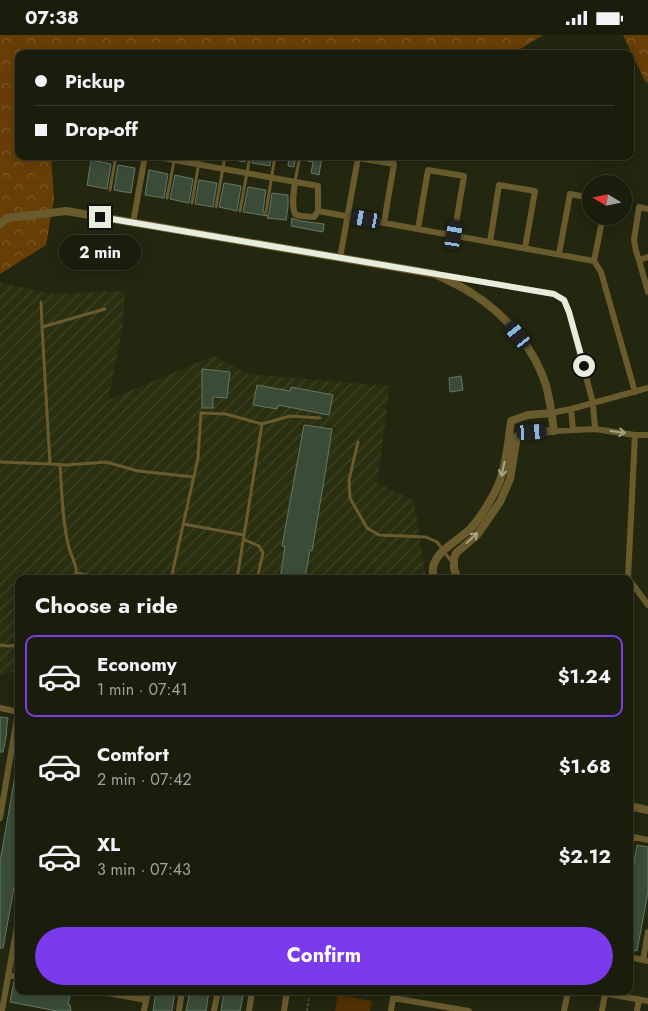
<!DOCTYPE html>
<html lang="en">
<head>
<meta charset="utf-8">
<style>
  :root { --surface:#1a1d0b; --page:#232614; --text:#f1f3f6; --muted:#9fa29d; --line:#383b2c; --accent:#7c3aed }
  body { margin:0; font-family:Jost,sans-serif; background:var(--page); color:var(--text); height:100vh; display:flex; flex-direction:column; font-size:19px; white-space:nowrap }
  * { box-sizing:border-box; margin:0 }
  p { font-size:16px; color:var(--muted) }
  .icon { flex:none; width:28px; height:28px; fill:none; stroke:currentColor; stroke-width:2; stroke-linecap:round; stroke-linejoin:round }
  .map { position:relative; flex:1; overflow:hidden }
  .side { position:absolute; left:15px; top:540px; width:618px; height:420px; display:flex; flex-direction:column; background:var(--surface); border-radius:10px; box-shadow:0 2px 12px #0003,0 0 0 1px var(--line) }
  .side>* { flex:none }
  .banner { position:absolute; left:15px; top:15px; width:619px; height:110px; border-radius:10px; box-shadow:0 2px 12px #0003,0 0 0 1px var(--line); display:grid; align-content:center; height:110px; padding:0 20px; background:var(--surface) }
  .needle { width:32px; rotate:280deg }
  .tools { position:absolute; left:582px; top:140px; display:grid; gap:10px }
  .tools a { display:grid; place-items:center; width:50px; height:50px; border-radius:50%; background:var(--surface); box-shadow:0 2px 12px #0003,0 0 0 1px var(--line); font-size:25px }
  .end { position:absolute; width:22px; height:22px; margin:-11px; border:6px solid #e8ecdd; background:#111; box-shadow:0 0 0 2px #111 }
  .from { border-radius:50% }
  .bubble { position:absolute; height:35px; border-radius:18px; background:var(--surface); box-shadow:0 2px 12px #0003,0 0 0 1px var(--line); font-size:16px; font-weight:700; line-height:35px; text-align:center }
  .car { position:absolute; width:15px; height:30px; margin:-15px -8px; border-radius:6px; box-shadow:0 0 4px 1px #0007; background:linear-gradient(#222 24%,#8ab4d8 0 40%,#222 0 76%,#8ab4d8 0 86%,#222 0) }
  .banner b { display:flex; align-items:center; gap:18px; height:48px; font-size:19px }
  .banner b+b { border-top:1px solid var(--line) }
  .banner i { width:12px; height:12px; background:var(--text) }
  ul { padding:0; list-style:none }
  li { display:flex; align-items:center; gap:15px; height:82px; margin:0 10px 8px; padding:0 10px; border:2px solid transparent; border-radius:10px }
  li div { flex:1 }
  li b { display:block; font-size:19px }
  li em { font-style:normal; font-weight:700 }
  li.on { border-color:var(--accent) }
  li>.icon { width:45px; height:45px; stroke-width:1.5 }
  h2 { padding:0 20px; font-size:22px; line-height:60px }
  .action { display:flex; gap:10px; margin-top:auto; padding:10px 20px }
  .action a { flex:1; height:58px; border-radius:30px; background:var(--accent); color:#fff; font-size:20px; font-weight:700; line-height:58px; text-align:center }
  .status { display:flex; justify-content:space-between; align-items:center; height:35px; padding:0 25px; background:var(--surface); direction:ltr }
  .status svg { height:14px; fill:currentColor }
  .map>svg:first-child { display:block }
  .industrial { fill:url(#industrial-furrows) }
  .forest { fill:url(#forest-crowns) }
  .green { fill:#513004 }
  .building { fill:#3a4c38; stroke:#657863 }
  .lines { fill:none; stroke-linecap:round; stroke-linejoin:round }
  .path { stroke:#70745f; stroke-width:1; stroke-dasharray:2.5 2.5; stroke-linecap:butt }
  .service { stroke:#695b2e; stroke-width:3 }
  .minor { stroke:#695b2e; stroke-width:6 }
  .tertiary { stroke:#695b2e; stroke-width:8 }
  .oneway { stroke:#a8a486 }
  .route { stroke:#e8ecdd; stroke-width:6 }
</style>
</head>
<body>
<div class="status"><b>07:38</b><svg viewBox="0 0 49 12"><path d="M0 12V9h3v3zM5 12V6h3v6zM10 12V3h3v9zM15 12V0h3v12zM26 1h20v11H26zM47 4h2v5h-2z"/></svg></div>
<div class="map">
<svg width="648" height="976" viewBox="0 0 648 976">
  <defs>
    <pattern id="industrial-furrows" width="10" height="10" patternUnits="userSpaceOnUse" patternTransform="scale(1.25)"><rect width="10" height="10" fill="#2a2f10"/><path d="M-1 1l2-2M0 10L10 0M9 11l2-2" fill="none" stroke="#3f4327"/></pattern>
    <pattern id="forest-crowns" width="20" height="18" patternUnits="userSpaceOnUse" patternTransform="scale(1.25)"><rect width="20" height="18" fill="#673e06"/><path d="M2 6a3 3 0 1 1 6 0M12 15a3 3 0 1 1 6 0" fill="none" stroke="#7d5a2a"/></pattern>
  </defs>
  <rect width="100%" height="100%" fill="#23270f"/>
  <path class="industrial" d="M 0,248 L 55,259 L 125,256 L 122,296 L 108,366 L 110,364 L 214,321 L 248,339 L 390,351 L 377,448 L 414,466 L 426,544 L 19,544 L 19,636 L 0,640 Z"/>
  <path class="forest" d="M 0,0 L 543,0 L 517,16 L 509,19 L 19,19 L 19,121 L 51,121 L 54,164 L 46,210 L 0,239 Z
    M 623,0 L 648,0 L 648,48 L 645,46 Z"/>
  <path class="green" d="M 338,960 L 372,966 L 370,976 L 335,976 Z"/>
  <path class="building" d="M 235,121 L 246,121 L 245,127 L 234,125 Z
    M 253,121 L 271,121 L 270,131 L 252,128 Z
    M 289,121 L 296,121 L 294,132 L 288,131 Z
    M 303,121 L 322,121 L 319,140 L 311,138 L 313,127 L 303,125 Z
    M 91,125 L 111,129 L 107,154 L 87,150 Z
    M 118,130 L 135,133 L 131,158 L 114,155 Z
    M 149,135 L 168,139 L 164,163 L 145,160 Z
    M 175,140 L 193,144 L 189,168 L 170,164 Z
    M 199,145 L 217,148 L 213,172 L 195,169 Z
    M 224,148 L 241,151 L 237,176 L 219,172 Z
    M 248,152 L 266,155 L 263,176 L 265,180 L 268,180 L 269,178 L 272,158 L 288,160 L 288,172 L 286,185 L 267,183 L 268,181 L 243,177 Z
    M 292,183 L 301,186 L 324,189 L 323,197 L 291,191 Z
    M 202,334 L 230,337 L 227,363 L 213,362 L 213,373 L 202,373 Z
    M 461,341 L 463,355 L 450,357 L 449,343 Z
    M 257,350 L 290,356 L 291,352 L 333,360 L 329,380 L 278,370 L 277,374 L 253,370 Z
    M 304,390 L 332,394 L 327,427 L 312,516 L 310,515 L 305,544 L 280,544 L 285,511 L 282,511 Z
    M 0,682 L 8,683 L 6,697 L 7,697 L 3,717 L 0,717 Z
    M 15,741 L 19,741 L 19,825 L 3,913 L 0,913 L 0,827 Z
    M 637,810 L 648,812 L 648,857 L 637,916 L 629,914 L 629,857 Z
    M 14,946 L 19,947 L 19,956 L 56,956 L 70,959 L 68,970 L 70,970 L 71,976 L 57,976 L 10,967 Z
    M 156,956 L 175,956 L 172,976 L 153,976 Z
    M 190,956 L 209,956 L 206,976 L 186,976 Z
    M 224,956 L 244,956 L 240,976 L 221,976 Z"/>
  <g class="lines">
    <path class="path" d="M 307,976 L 310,956"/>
    <path class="service" d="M 295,146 L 300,121
      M 110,155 L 116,121
      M 167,163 L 175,121
      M 192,168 L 200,121
      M 216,172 L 225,121
      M 240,176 L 250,121
      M 266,177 L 275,121
      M 41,267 L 42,292
      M 105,274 L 42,292 L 50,429 L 66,430 L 106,427 L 138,436 L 194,442
      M 262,389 L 290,381 L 320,383
      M 358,407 L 349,445 L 350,463 L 367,493 L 379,500 L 426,502 L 437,507 L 451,526
      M 0,427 L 50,429
      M 60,430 C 62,457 62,486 69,513 C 72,523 79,534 75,544
      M 183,489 L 244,500
      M 243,504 L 259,511 L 263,518 L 257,544
      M 77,538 L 106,544
      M 171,544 L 198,423 L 201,378 L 226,379 L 262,389 L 237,544
      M 0,610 L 8,611 L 19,610"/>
    <path class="minor" d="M 152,121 L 318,151 L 318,176 L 314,182 C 307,182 301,182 295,179 C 291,169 294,157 295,147
      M 648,174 L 639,172 L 634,205 L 636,216 L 639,225 L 648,257
      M 318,176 L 594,226 L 601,237 L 635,357
      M 133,188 L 145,121
      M 418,194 L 428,135 L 464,141 L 454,200
      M 490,207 L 499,150 L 535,156 L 525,213
      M 559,219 L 570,159 L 591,163
      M 340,223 L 358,123 L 394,129 L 384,188
      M 639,225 L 648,222
      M 594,226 L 603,181
      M 442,240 L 554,259 L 564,265 L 569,277 L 593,368 L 595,394
      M 571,374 L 573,394
      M 551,378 L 571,374 L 648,353
      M 554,396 L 595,394 L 635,400 L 648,400
      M 635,400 L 628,543 L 648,570
      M 0,673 L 19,677
      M 0,783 L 18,677
      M 629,801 L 648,805
      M 629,816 L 631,802
      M 629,922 L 648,926
      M 643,925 L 648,897
      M 8,940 L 19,942
      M 97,956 L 146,965
      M 591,956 L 648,966
      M 393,963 L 469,976
      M 2,976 L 19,880
      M 144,976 L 148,956
      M 179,976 L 182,956
      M 214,976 L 218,956
      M 249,976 L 252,956
      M 284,976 L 287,956
      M 391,976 L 394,956
      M 564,976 L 568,956
      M 602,976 L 605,959
      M 637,976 L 639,964"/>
    <path class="tertiary" d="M 0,189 L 7,183 L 66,176 L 435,239 C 448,245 461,251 473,259 C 506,280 534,313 546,350 C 550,365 552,381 554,396 L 532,397 L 517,401 L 510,444 L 500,467 L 477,500 L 456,518 L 454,523 L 454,534 L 458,544
      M 434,544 C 426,518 458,508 472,492 C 483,479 498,455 502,439 C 507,422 509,403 511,386 L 528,380 L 551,378
      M 629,771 L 648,775"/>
  </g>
  <defs><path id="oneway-shaft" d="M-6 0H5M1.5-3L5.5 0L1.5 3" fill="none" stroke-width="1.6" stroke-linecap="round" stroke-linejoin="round" transform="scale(1.25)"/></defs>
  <g class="oneway">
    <use href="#oneway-shaft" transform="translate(618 397) rotate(8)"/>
    <use href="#oneway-shaft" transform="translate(503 434) rotate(102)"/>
    <use href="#oneway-shaft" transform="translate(472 503) rotate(-43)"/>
  </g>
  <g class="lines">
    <path class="route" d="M 100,182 L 554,259 L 564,265 L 569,277 L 584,331"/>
  </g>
</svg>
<div class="tools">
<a><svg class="needle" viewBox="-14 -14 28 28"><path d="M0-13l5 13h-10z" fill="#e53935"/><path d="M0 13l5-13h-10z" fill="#9fa29d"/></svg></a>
</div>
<i class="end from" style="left:584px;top:331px"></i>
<i class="end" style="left:100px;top:182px"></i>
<div class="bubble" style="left:59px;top:200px;width:82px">2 min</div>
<i class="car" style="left:366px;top:184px;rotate:280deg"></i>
<i class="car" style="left:454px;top:200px;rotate:10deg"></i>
<i class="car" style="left:518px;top:300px;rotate:321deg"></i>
<i class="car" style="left:532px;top:397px;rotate:87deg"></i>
<div class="banner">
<b><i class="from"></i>Pickup</b>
<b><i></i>Drop-off</b>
</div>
<section class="side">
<h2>Choose a ride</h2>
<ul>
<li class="on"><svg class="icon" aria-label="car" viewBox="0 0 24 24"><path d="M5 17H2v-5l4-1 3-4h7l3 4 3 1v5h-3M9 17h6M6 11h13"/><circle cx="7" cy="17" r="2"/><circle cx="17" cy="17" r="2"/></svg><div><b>Economy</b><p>1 min · 07:41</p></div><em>$1.24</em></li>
<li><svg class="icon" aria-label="car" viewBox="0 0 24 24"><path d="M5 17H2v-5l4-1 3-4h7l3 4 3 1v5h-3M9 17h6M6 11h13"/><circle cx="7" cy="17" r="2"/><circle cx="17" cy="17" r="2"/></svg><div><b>Comfort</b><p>2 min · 07:42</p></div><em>$1.68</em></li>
<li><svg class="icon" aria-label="car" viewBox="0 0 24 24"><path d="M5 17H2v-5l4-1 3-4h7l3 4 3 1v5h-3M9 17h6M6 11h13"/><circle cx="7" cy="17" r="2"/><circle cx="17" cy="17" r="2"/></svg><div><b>XL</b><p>3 min · 07:43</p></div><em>$2.12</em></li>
</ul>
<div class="action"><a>Confirm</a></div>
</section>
</div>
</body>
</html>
